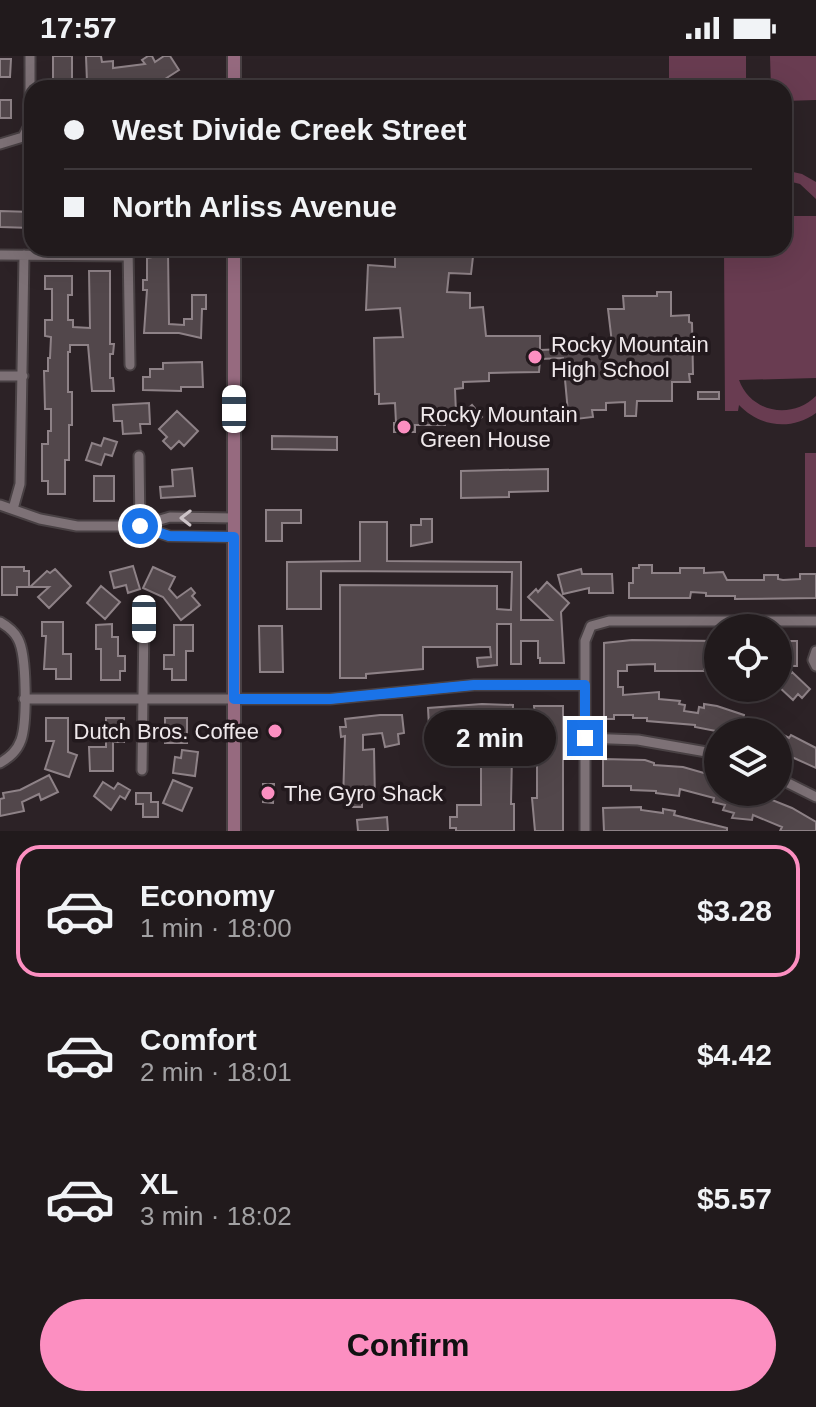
<!DOCTYPE html>
<html lang="en">
<head>
<meta charset="utf-8">
<style>
  :root { --surface:#211a1c; --page:#292325; --text:#f1f3f6; --muted:#a2a1a3; --line:#3e383b; --accent:#fc8fc1 }
  body { margin:0; font-family:Arial,sans-serif; background:var(--page); color:var(--text); height:100vh; display:flex; flex-direction:column; font-size:30px; white-space:nowrap }
  * { box-sizing:border-box; margin:0 }
  p { font-size:26px; color:var(--muted) }
  .icon { flex:none; width:44px; height:44px; fill:none; stroke:currentColor; stroke-width:2; stroke-linecap:round; stroke-linejoin:round }
  .map { position:relative; height:775px; overflow:hidden }
  .panel { display:flex; flex-direction:column; background:var(--surface); flex:1 }
  .panel>* { flex:none }
  .top-card { position:absolute; left:24px; top:24px; width:768px; height:176px; border-radius:24px; box-shadow:0 8px 32px #0002,0 0 0 2px var(--line); display:grid; align-content:center; height:176px; padding:0 40px; background:var(--surface) }
  .fabs { position:absolute; left:704px; top:558px; display:grid; gap:16px }
  .fabs a { display:grid; place-items:center; width:88px; height:88px; border-radius:50%; background:var(--surface); box-shadow:0 8px 32px #0002,0 0 0 2px var(--line); font-size:40px }
  .end { position:absolute; width:36px; height:36px; margin:-18px; border:10px solid #1a73e8; background:#fff; box-shadow:0 0 0 4px #fff }
  .from { border-radius:50% }
  .bubble { position:absolute; height:56px; border-radius:28px; background:var(--surface); box-shadow:0 8px 32px #0002,0 0 0 2px var(--line); font-size:26px; font-weight:700; line-height:56px; text-align:center }
  .car { position:absolute; width:24px; height:48px; margin:-24px -12px; border-radius:10px; box-shadow:0 0 6px 2px #0007; background:linear-gradient(#fff 24%,#345 0 40%,#fff 0 76%,#345 0 86%,#fff 0) }
  .top-card b { display:flex; align-items:center; gap:28px; height:76px; font-size:30px }
  .top-card b+b { border-top:2px solid var(--line) }
  .top-card i { width:20px; height:20px; background:var(--text) }
  ul { padding:14px 0 0; list-style:none }
  li { display:flex; align-items:center; gap:24px; height:132px; margin:0 16px 12px; padding:0 24px; border:4px solid transparent; border-radius:24px }
  li div { flex:1 }
  li b { display:block; font-size:30px }
  li em { font-style:normal; font-weight:700 }
  li.on { border-color:var(--accent) }
  li>.icon { width:72px; height:72px; stroke-width:1.5 }
  .action { display:flex; gap:16px; margin-top:auto; padding:16px 40px }
  .action a { flex:1; height:92px; border-radius:48px; background:var(--accent); color:#111; font-size:32px; font-weight:700; line-height:92px; text-align:center }
  .status { display:flex; justify-content:space-between; align-items:center; height:56px; padding:0 40px; background:var(--surface); direction:ltr }
  .status svg { height:22px; fill:currentColor }
  .map>svg:first-child { display:block }
  .green { fill:#693c51 }
  .building { fill:#52474b; stroke:#8e8287; stroke-width:2 }
  .lines { fill:none; stroke-linecap:round; stroke-linejoin:round }
  .street-casing { stroke:#494144; stroke-width:13 }
  .secondary-casing { stroke:#494144; stroke-width:16 }
  .street { stroke:#7d7176; stroke-width:9 }
  .secondary { stroke:#966a7f; stroke-width:12 }
  .oneway { stroke:#cdc4c8 }
  .route { stroke:#1a73e8; stroke-width:10 }
  .poi-dot { fill:#fc8fc1; stroke:#22191d; stroke-width:3 }
  .labels { text-anchor:middle; stroke-width:7; stroke-linejoin:round; paint-order:stroke }
  .poi-label { font-size:22px; fill:#efe8eb; stroke:#22191d; text-anchor:start }
</style>
</head>
<body>
<div class="status"><b>17:57</b><svg viewBox="0 0 49 12"><path d="M0 12V9h3v3zM5 12V6h3v6zM10 12V3h3v9zM15 12V0h3v12zM26 1h20v11H26zM47 4h2v5h-2z"/></svg></div>
<div class="map">
<svg width="816" height="775" viewBox="0 0 816 775">
  <rect width="100%" height="100%" fill="#2c2226"/>
  <path class="green" d="M 669,0 L 746,0 L 746,32 L 669,32 Z
    M 770,0 L 816,0 L 816,44 L 784,45 L 784,32 L 771,32 Z
    M 784,114 L 802,118 L 816,126 L 816,143 L 800,128 L 784,124 Z
    M 784,160 L 816,160 L 816,322 L 739,324 C 751,357 792,364 816,340 L 816,357 C 791,375 760,371 739,349 L 738,355 L 725,355 L 724,192 L 784,192 Z
    M 805,397 L 816,397 L 816,491 L 805,491 Z"/>
  <path class="building" d="M 53,0 L 72,0 L 72,24 L 53,24 Z
    M 86,0 L 101,0 L 102,6 L 113,5 L 113,12 L 145,8 L 142,4 L 148,0 L 152,0 L 155,6 L 164,0 L 170,0 L 179,14 L 151,32 L 125,32 L 124,25 L 87,26 Z
    M 0,3 L 11,3 L 10,21 L 0,21 Z
    M 0,44 L 11,44 L 11,62 L 0,62 Z
    M 0,155 L 32,156 L 32,172 L 0,171 Z
    M 395,192 L 474,192 L 471,218 L 449,217 L 447,236 L 470,237 L 470,252 L 483,251 L 486,280 L 540,280 L 540,294 L 564,293 L 563,285 L 580,284 L 581,290 L 612,287 L 608,253 L 624,253 L 623,240 L 657,240 L 657,236 L 671,236 L 671,260 L 689,259 L 689,266 L 692,267 L 693,318 L 689,318 L 690,326 L 672,326 L 672,345 L 637,345 L 636,360 L 625,360 L 625,346 L 606,347 L 606,354 L 592,354 L 593,361 L 576,363 L 574,355 L 568,356 L 563,302 L 540,303 L 539,316 L 489,317 L 489,325 L 463,326 L 463,332 L 455,333 L 456,357 L 445,358 L 445,369 L 415,369 L 415,376 L 394,376 L 394,367 L 396,367 L 395,347 L 379,348 L 379,338 L 375,338 L 374,282 L 403,281 L 400,252 L 366,254 L 368,209 L 395,211 Z
    M 153,195 L 168,195 L 169,268 L 184,269 L 184,263 L 192,263 L 192,239 L 206,239 L 206,253 L 202,253 L 201,282 L 179,277 L 144,277 L 147,234 L 143,234 L 143,224 L 147,224 L 147,202 L 153,201 Z
    M 89,215 L 110,215 L 110,288 L 114,288 L 113,298 L 110,298 L 110,322 L 113,322 L 114,335 L 92,335 L 88,289 L 70,289 L 70,296 L 68,296 L 68,336 L 72,336 L 72,369 L 69,369 L 69,404 L 65,404 L 65,438 L 48,438 L 48,425 L 42,425 L 42,388 L 48,388 L 48,375 L 51,375 L 51,353 L 45,353 L 44,315 L 48,315 L 48,302 L 50,302 L 51,281 L 45,280 L 45,264 L 52,264 L 52,233 L 45,233 L 45,220 L 72,220 L 72,239 L 68,239 L 68,264 L 73,264 L 73,271 L 90,272 Z
    M 202,306 L 203,331 L 181,331 L 181,335 L 143,334 L 143,321 L 150,321 L 150,313 L 163,313 L 163,307 Z
    M 698,336 L 719,336 L 719,343 L 698,343 Z
    M 149,347 L 150,368 L 140,368 L 141,377 L 123,378 L 122,365 L 114,365 L 113,349 Z
    M 472,349 L 482,361 L 474,368 L 464,356 Z
    M 177,355 L 198,375 L 184,390 L 179,385 L 171,393 L 163,385 L 167,381 L 159,373 Z
    M 272,380 L 337,381 L 337,394 L 272,393 Z
    M 104,382 L 117,386 L 112,400 L 105,398 L 101,409 L 86,404 L 92,387 L 101,390 Z
    M 192,412 L 195,440 L 161,442 L 160,431 L 173,430 L 172,414 Z
    M 548,413 L 548,435 L 509,436 L 509,441 L 461,442 L 461,415 Z
    M 94,420 L 114,420 L 114,445 L 94,445 Z
    M 266,454 L 301,454 L 301,467 L 282,467 L 282,485 L 266,485 Z
    M 421,463 L 432,463 L 432,486 L 411,490 L 411,469 L 421,469 Z
    M 360,466 L 387,466 L 387,505 L 521,506 L 521,564 L 552,564 L 528,541 L 536,533 L 538,536 L 547,526 L 569,547 L 561,556 L 564,607 L 540,607 L 540,602 L 538,602 L 538,585 L 521,585 L 521,608 L 511,608 L 511,568 L 497,568 L 497,609 L 478,611 L 477,602 L 491,601 L 490,591 L 423,591 L 423,613 L 366,618 L 366,622 L 340,622 L 340,529 L 497,530 L 497,553 L 511,554 L 512,516 L 321,515 L 321,553 L 287,553 L 287,506 L 360,505 Z
    M 639,509 L 652,509 L 652,517 L 680,517 L 680,512 L 704,512 L 704,517 L 723,516 L 727,524 L 764,524 L 764,519 L 778,519 L 778,523 L 783,524 L 800,523 L 800,518 L 816,518 L 816,542 L 735,543 L 735,540 L 706,540 L 706,537 L 691,536 L 690,542 L 629,542 L 629,527 L 633,527 L 633,512 L 639,512 Z
    M 133,510 L 140,533 L 128,537 L 126,529 L 114,532 L 110,516 Z
    M 2,511 L 24,511 L 24,515 L 29,515 L 29,531 L 17,531 L 17,539 L 2,539 Z
    M 153,511 L 175,521 L 169,533 L 177,542 L 191,532 L 195,537 L 192,540 L 200,549 L 181,564 L 163,541 L 143,532 Z
    M 55,513 L 71,530 L 49,552 L 38,541 L 49,531 L 30,531 L 47,515 L 50,517 Z
    M 581,513 L 582,518 L 612,518 L 613,537 L 589,537 L 589,532 L 563,538 L 558,519 Z
    M 101,530 L 120,546 L 105,563 L 87,547 Z
    M 42,566 L 63,566 L 63,598 L 71,598 L 71,623 L 56,623 L 56,613 L 44,613 L 46,580 L 42,580 Z
    M 112,568 L 112,581 L 118,581 L 118,600 L 125,600 L 125,615 L 120,615 L 120,624 L 101,624 L 101,593 L 96,593 L 96,569 Z
    M 174,569 L 193,569 L 193,595 L 186,595 L 186,624 L 172,624 L 172,613 L 164,613 L 164,599 L 174,599 Z
    M 259,570 L 282,570 L 283,616 L 260,616 Z
    M 632,584 L 718,585 L 718,608 L 704,608 L 704,615 L 655,615 L 655,608 L 627,609 L 627,615 L 618,615 L 618,631 L 623,631 L 623,639 L 659,636 L 659,643 L 680,645 L 679,648 L 685,649 L 684,655 L 698,657 L 699,651 L 704,652 L 704,648 L 717,650 L 744,659 L 743,664 L 774,676 L 721,676 L 695,671 L 695,669 L 647,665 L 647,662 L 633,662 L 633,659 L 614,659 L 614,663 L 604,663 L 604,587 Z
    M 778,585 L 797,585 L 797,610 L 780,610 Z
    M 792,616 L 810,633 L 802,642 L 798,638 L 793,644 L 778,630 Z
    M 482,648 L 513,649 L 511,748 L 514,748 L 514,775 L 456,775 L 456,772 L 450,772 L 450,761 L 457,761 L 457,749 L 481,749 L 481,680 L 495,680 L 495,666 L 429,671 L 428,652 Z
    M 534,650 L 563,650 L 563,775 L 535,775 L 532,742 L 537,742 L 537,692 Z
    M 380,659 L 402,659 L 404,677 L 398,678 L 399,688 L 385,691 L 382,677 L 363,679 L 363,694 L 374,693 L 375,744 L 362,744 L 362,751 L 350,751 L 350,745 L 343,745 L 345,680 L 341,681 L 340,671 L 346,671 L 345,663 Z
    M 46,662 L 68,662 L 68,696 L 77,699 L 69,721 L 45,713 L 54,685 L 46,685 Z
    M 106,662 L 124,662 L 124,686 L 113,686 L 113,715 L 90,715 L 89,691 L 106,691 Z
    M 165,662 L 187,662 L 187,687 L 165,687 Z
    M 778,676 L 789,682 L 791,679 L 816,692 L 816,712 L 794,702 L 778,698 Z
    M 182,694 L 198,696 L 195,720 L 173,717 L 175,701 L 181,702 Z
    M 603,703 L 645,704 L 654,707 L 654,709 L 683,711 L 718,721 L 718,736 L 763,736 L 762,740 L 792,752 L 816,766 L 816,775 L 780,775 L 782,771 L 753,759 L 752,764 L 732,762 L 734,757 L 723,754 L 725,749 L 713,746 L 714,742 L 680,733 L 679,740 L 656,737 L 656,735 L 631,734 L 631,730 L 603,730 Z
    M 49,719 L 58,736 L 41,744 L 39,738 L 22,746 L 24,755 L 0,760 L 0,743 L 4,742 L 3,737 L 20,734 Z
    M 173,724 L 192,732 L 182,755 L 163,747 Z
    M 103,726 L 114,733 L 118,727 L 130,734 L 125,743 L 120,740 L 111,754 L 94,740 Z
    M 263,728 L 274,728 L 273,747 L 263,746 Z
    M 136,737 L 151,737 L 151,746 L 158,746 L 158,761 L 143,761 L 143,748 L 136,748 Z
    M 641,751 L 641,754 L 663,757 L 663,753 L 675,755 L 674,759 L 727,772 L 727,775 L 604,775 L 603,752 Z
    M 387,761 L 388,775 L 358,775 L 357,764 Z"/>
  <g class="lines">
    <defs>
      <path id="street" d="M 0,88 L 23,81 L 30,68 L 30,0
        M 128,192 L 130,309
        M 0,199 L 128,200
        M 0,320 L 23,320
        M 139,400 L 140,470
        M 0,449 L 40,463 L 77,470 L 140,470 L 170,461 L 234,462
        M 13,453 L 20,428 L 24,199
        M 140,470 L 169,480 L 234,481
        M 0,566 C 7,570 14,575 18,583 C 27,599 27,667 21,684 C 17,695 10,701 0,707
        M 816,595 L 813,604 L 816,610
        M 24,643 L 330,643 L 474,629 L 585,629
        M 585,682 L 638,684 L 718,698
        M 142,714 L 144,563
        M 778,722 L 816,741
        M 585,775 L 585,585 L 591,570 L 609,565 L 816,565"/>
      <path id="secondary" d="M 234,32 L 234,0
        M 234,192 L 234,775"/>
    </defs>
    <use href="#street" class="street-casing"/>
    <use href="#secondary" class="secondary-casing"/>
    <use href="#street" class="street"/>
    <use href="#secondary" class="secondary"/>
  </g>
  <defs><path id="oneway-chevron" d="M-2-3.5L2.5 0L-2 3.5" fill="none" stroke-width="1.6" stroke-linecap="round" stroke-linejoin="round" transform="scale(2)"/></defs>
  <use class="oneway" href="#oneway-chevron" transform="translate(186 462) rotate(-179)"/>
  <g class="lines">
    <path class="route" d="M 140,470 L 169,480 L 234,481 L 234,643 L 330,643 L 474,629 L 585,629 L 585,682"/>
  </g>
  <g class="poi-dot">
    <circle cx="535" cy="301" r="8"/>
    <circle cx="404" cy="371" r="8"/>
    <circle cx="275" cy="675" r="8"/>
    <circle cx="268" cy="737" r="8"/>
  </g>
  <g class="labels">
    <g class="poi-label">
      <text x="551" y="296">Rocky Mountain<tspan x="551" dy="25">High School</tspan></text>
      <text x="420" y="366">Rocky Mountain<tspan x="420" dy="25">Green House</tspan></text>
      <text x="259" y="683" text-anchor="end">Dutch Bros. Coffee</text>
      <text x="284" y="745">The Gyro Shack</text>
    </g>
  </g>
</svg>
<div class="fabs">
<a><svg class="icon" aria-label="locate" viewBox="0 0 24 24"><circle cx="12" cy="12" r="6"/><path d="M12 2v4M12 18v4M2 12h4M18 12h4"/></svg></a>
<a><svg class="icon" aria-label="layers" viewBox="0 0 24 24"><path d="M12 4l9 5-9 5-9-5zM3 14l9 5 9-5"/></svg></a>
</div>
<i class="end from" style="left:140px;top:470px"></i>
<i class="end" style="left:585px;top:682px"></i>
<div class="bubble" style="left:424px;top:654px;width:132px">2 min</div>
<i class="car" style="left:234px;top:353px;rotate:0deg"></i>
<i class="car" style="left:144px;top:563px;rotate:180deg"></i>
<div class="top-card">
<b><i class="from"></i>West Divide Creek Street</b>
<b><i></i>North Arliss Avenue</b>
</div>
</div>
<section class="panel">
<ul>
<li class="on"><svg class="icon" aria-label="car" viewBox="0 0 24 24"><path d="M5 17H2v-5l4-1 3-4h7l3 4 3 1v5h-3M9 17h6M6 11h13"/><circle cx="7" cy="17" r="2"/><circle cx="17" cy="17" r="2"/></svg><div><b>Economy</b><p>1 min · 18:00</p></div><em>$3.28</em></li>
<li><svg class="icon" aria-label="car" viewBox="0 0 24 24"><path d="M5 17H2v-5l4-1 3-4h7l3 4 3 1v5h-3M9 17h6M6 11h13"/><circle cx="7" cy="17" r="2"/><circle cx="17" cy="17" r="2"/></svg><div><b>Comfort</b><p>2 min · 18:01</p></div><em>$4.42</em></li>
<li><svg class="icon" aria-label="car" viewBox="0 0 24 24"><path d="M5 17H2v-5l4-1 3-4h7l3 4 3 1v5h-3M9 17h6M6 11h13"/><circle cx="7" cy="17" r="2"/><circle cx="17" cy="17" r="2"/></svg><div><b>XL</b><p>3 min · 18:02</p></div><em>$5.57</em></li>
</ul>
<div class="action"><a>Confirm</a></div>
</section>
</body>
</html>
